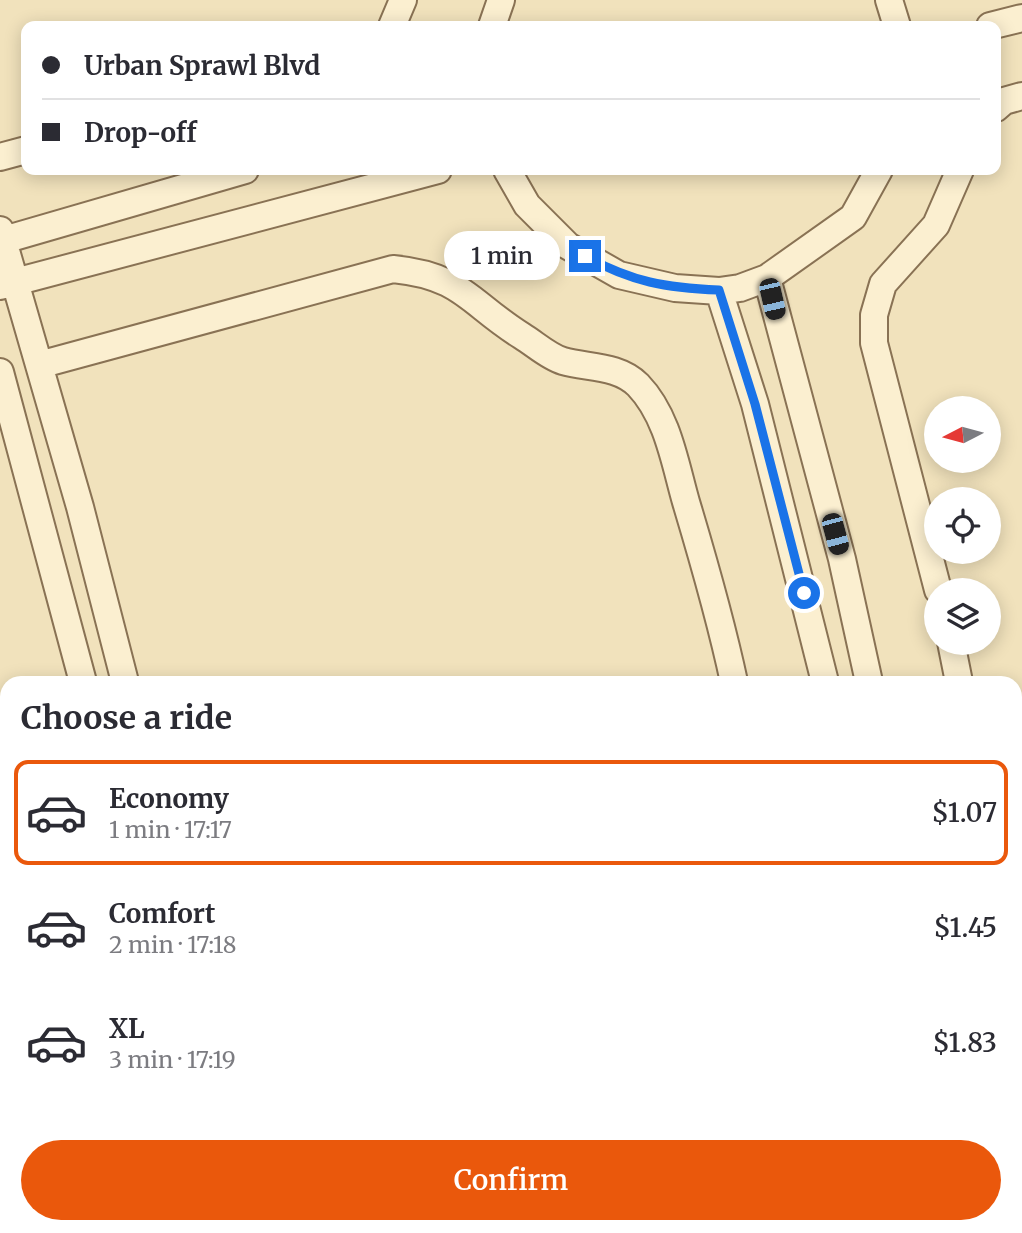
<!DOCTYPE html>
<html lang="en">
<head>
<meta charset="utf-8">
<style>
  :root { --surface:#fff; --page:#f7f7f7; --text:#2b2b33; --muted:#7c7c81; --line:#e1e1e2; --accent:#ea580c }
  body { margin:0; font-family:Merriweather,serif; background:var(--page); color:var(--text); height:100vh; display:flex; flex-direction:column; font-size:26px; white-space:nowrap }
  * { box-sizing:border-box; margin:0 }
  p { font-size:23px; color:var(--muted) }
  .icon { flex:none; width:38px; height:38px; fill:none; stroke:currentColor; stroke-width:2; stroke-linecap:round; stroke-linejoin:round }
  .map { position:relative; flex:1; overflow:hidden }
  .side { position:absolute; left:0px; top:676px; width:1022px; height:558px; display:flex; flex-direction:column; background:var(--surface); border-radius:21px 21px 0 0; box-shadow:0 4px 18px #0003 }
  .side>* { flex:none }
  .banner { position:absolute; left:21px; top:21px; width:980px; height:154px; border-radius:14px; box-shadow:0 4px 18px #0003; display:grid; align-content:center; height:154px; padding:0 21px; background:var(--surface) }
  .needle { width:46px; rotate:264deg }
  .buttons { position:absolute; left:924px; top:396px; display:grid; gap:14px }
  .buttons a { display:grid; place-items:center; width:77px; height:77px; border-radius:50%; background:var(--surface); box-shadow:0 4px 18px #0003; font-size:35px }
  .end { position:absolute; width:32px; height:32px; margin:-16px; border:9px solid #1a73e8; background:#fff; box-shadow:0 0 0 4px #fff }
  .from { border-radius:50% }
  .bubble { position:absolute; height:49px; border-radius:24px; background:var(--surface); box-shadow:0 4px 18px #0003; font-size:23px; font-weight:600; line-height:49px; text-align:center }
  .car { position:absolute; width:21px; height:42px; margin:-21px -10px; border-radius:9px; box-shadow:0 0 5px 2px #0007; background:linear-gradient(#222 24%,#8ab4d8 0 40%,#222 0 76%,#8ab4d8 0 86%,#222 0) }
  .banner b { display:flex; align-items:center; gap:24px; height:66px; font-size:26px }
  .banner b+b { border-top:2px solid var(--line) }
  .banner i { width:18px; height:18px; background:var(--text) }
  ul { padding:0; list-style:none }
  li { display:flex; align-items:center; gap:21px; height:105px; margin:0 14px 10px; padding:0 7px; border:4px solid transparent; border-radius:14px }
  li div { flex:1 }
  li b { display:block; font-size:26px }
  li em { font-style:normal; font-weight:600 }
  li.selected { border-color:var(--accent) }
  li>.icon { width:63px; height:63px; stroke-width:1.5 }
  h2 { padding:0 21px; font-size:32px; line-height:84px }
  .button { display:flex; gap:14px; margin-top:auto; padding:14px 21px }
  .button a { flex:1; height:80px; border-radius:42px; background:var(--accent); color:#fff; font-size:28px; font-weight:600; line-height:80px; text-align:center }
  .map>svg:first-child { display:block }
  .lines { fill:none; stroke-linecap:round; stroke-linejoin:round }
  .minor-casing { stroke:#897254; stroke-width:30 }
  .minor { stroke:#fbefd0; stroke-width:26 }
  .route { stroke:#1a73e8; stroke-width:9 }
</style>
</head>
<body>
<div class="map">
<svg width="1022" height="1233" viewBox="0 0 1022 1233">
  <rect width="100%" height="100%" fill="#f1e2bc"/>
  <g class="lines">
    <defs>
      <path id="minor" d="M 889,0 L 897,26
        M 392,26 L 403,0
        M 492,26 L 501,0
        M 990,26 L 1022,18
        M 996,108 L 1004,101 L 1022,96
        M 0,157 L 26,150
        M 507,170 L 527,205 L 568,246 L 619,275 L 675,288 L 719,291 L 740,288 L 767,278 L 853,217 L 879,170
        M 0,230 L 80,507 L 125,682
        M 0,241 L 245,170
        M 767,278 L 842,559 L 869,682
        M 0,286 L 438,170
        M 719,291 L 755,404 L 825,682
        M 39,365 L 393,269 C 463,276 469,303 522,336 C 535,344 549,357 563,361 C 588,368 618,365 638,385 C 668,416 675,464 686,502 C 704,562 721,621 734,682
        M 0,372 L 83,682
        M 938,590 L 874,343 L 874,315 L 883,284 L 936,225 L 960,170
        M 951,642 L 959,682
        M 1015,833 L 1022,831
        M 1015,865 L 1022,863
        M 0,1163 L 7,1160
        M 0,1202 L 7,1199
        M 242,1233 L 253,1228 L 290,1233
        M 373,1233 L 375,1227
        M 732,1233 L 734,1227
        M 820,1233 L 821,1227
        M 868,1233 L 869,1227
        M 953,1233 L 954,1227"/>
    </defs>
    <use href="#minor" class="minor-casing"/>
    <use href="#minor" class="minor"/>
  </g>
  <g class="lines">
    <path class="route" d="M 585,256 C 632,282 666,288 719,290 L 755,404 L 804,593"/>
  </g>
</svg>
<div class="buttons">
<a><svg class="needle" viewBox="-14 -14 28 28"><path d="M0-13l5 13h-10z" fill="#e53935"/><path d="M0 13l5-13h-10z" fill="#7c7c81"/></svg></a>
<a><svg class="icon" aria-label="locate" viewBox="0 0 24 24"><circle cx="12" cy="12" r="6"/><path d="M12 2v4M12 18v4M2 12h4M18 12h4"/></svg></a>
<a><svg class="icon" aria-label="layers" viewBox="0 0 24 24"><path d="M12 4l9 5-9 5-9-5zM3 14l9 5 9-5"/></svg></a>
</div>
<i class="end from" style="left:804px;top:593px"></i>
<i class="end" style="left:585px;top:256px"></i>
<div class="bubble" style="left:444px;top:231px;width:116px">1 min</div>
<i class="car" style="left:772px;top:299px;rotate:167deg"></i>
<i class="car" style="left:835px;top:534px;rotate:165deg"></i>
<div class="banner">
<b><i class="from"></i>Urban Sprawl Blvd</b>
<b><i></i>Drop-off</b>
</div>
<section class="side">
<h2>Choose a ride</h2>
<ul>
<li class="selected"><svg class="icon" aria-label="car" viewBox="0 0 24 24"><path d="M5 17H2v-5l4-1 3-4h7l3 4 3 1v5h-3M9 17h6M6 11h13"/><circle cx="7" cy="17" r="2"/><circle cx="17" cy="17" r="2"/></svg><div><b>Economy</b><p>1 min · 17:17</p></div><em>$1.07</em></li>
<li><svg class="icon" aria-label="car" viewBox="0 0 24 24"><path d="M5 17H2v-5l4-1 3-4h7l3 4 3 1v5h-3M9 17h6M6 11h13"/><circle cx="7" cy="17" r="2"/><circle cx="17" cy="17" r="2"/></svg><div><b>Comfort</b><p>2 min · 17:18</p></div><em>$1.45</em></li>
<li><svg class="icon" aria-label="car" viewBox="0 0 24 24"><path d="M5 17H2v-5l4-1 3-4h7l3 4 3 1v5h-3M9 17h6M6 11h13"/><circle cx="7" cy="17" r="2"/><circle cx="17" cy="17" r="2"/></svg><div><b>XL</b><p>3 min · 17:19</p></div><em>$1.83</em></li>
</ul>
<div class="button"><a>Confirm</a></div>
</section>
</div>
</body>
</html>
